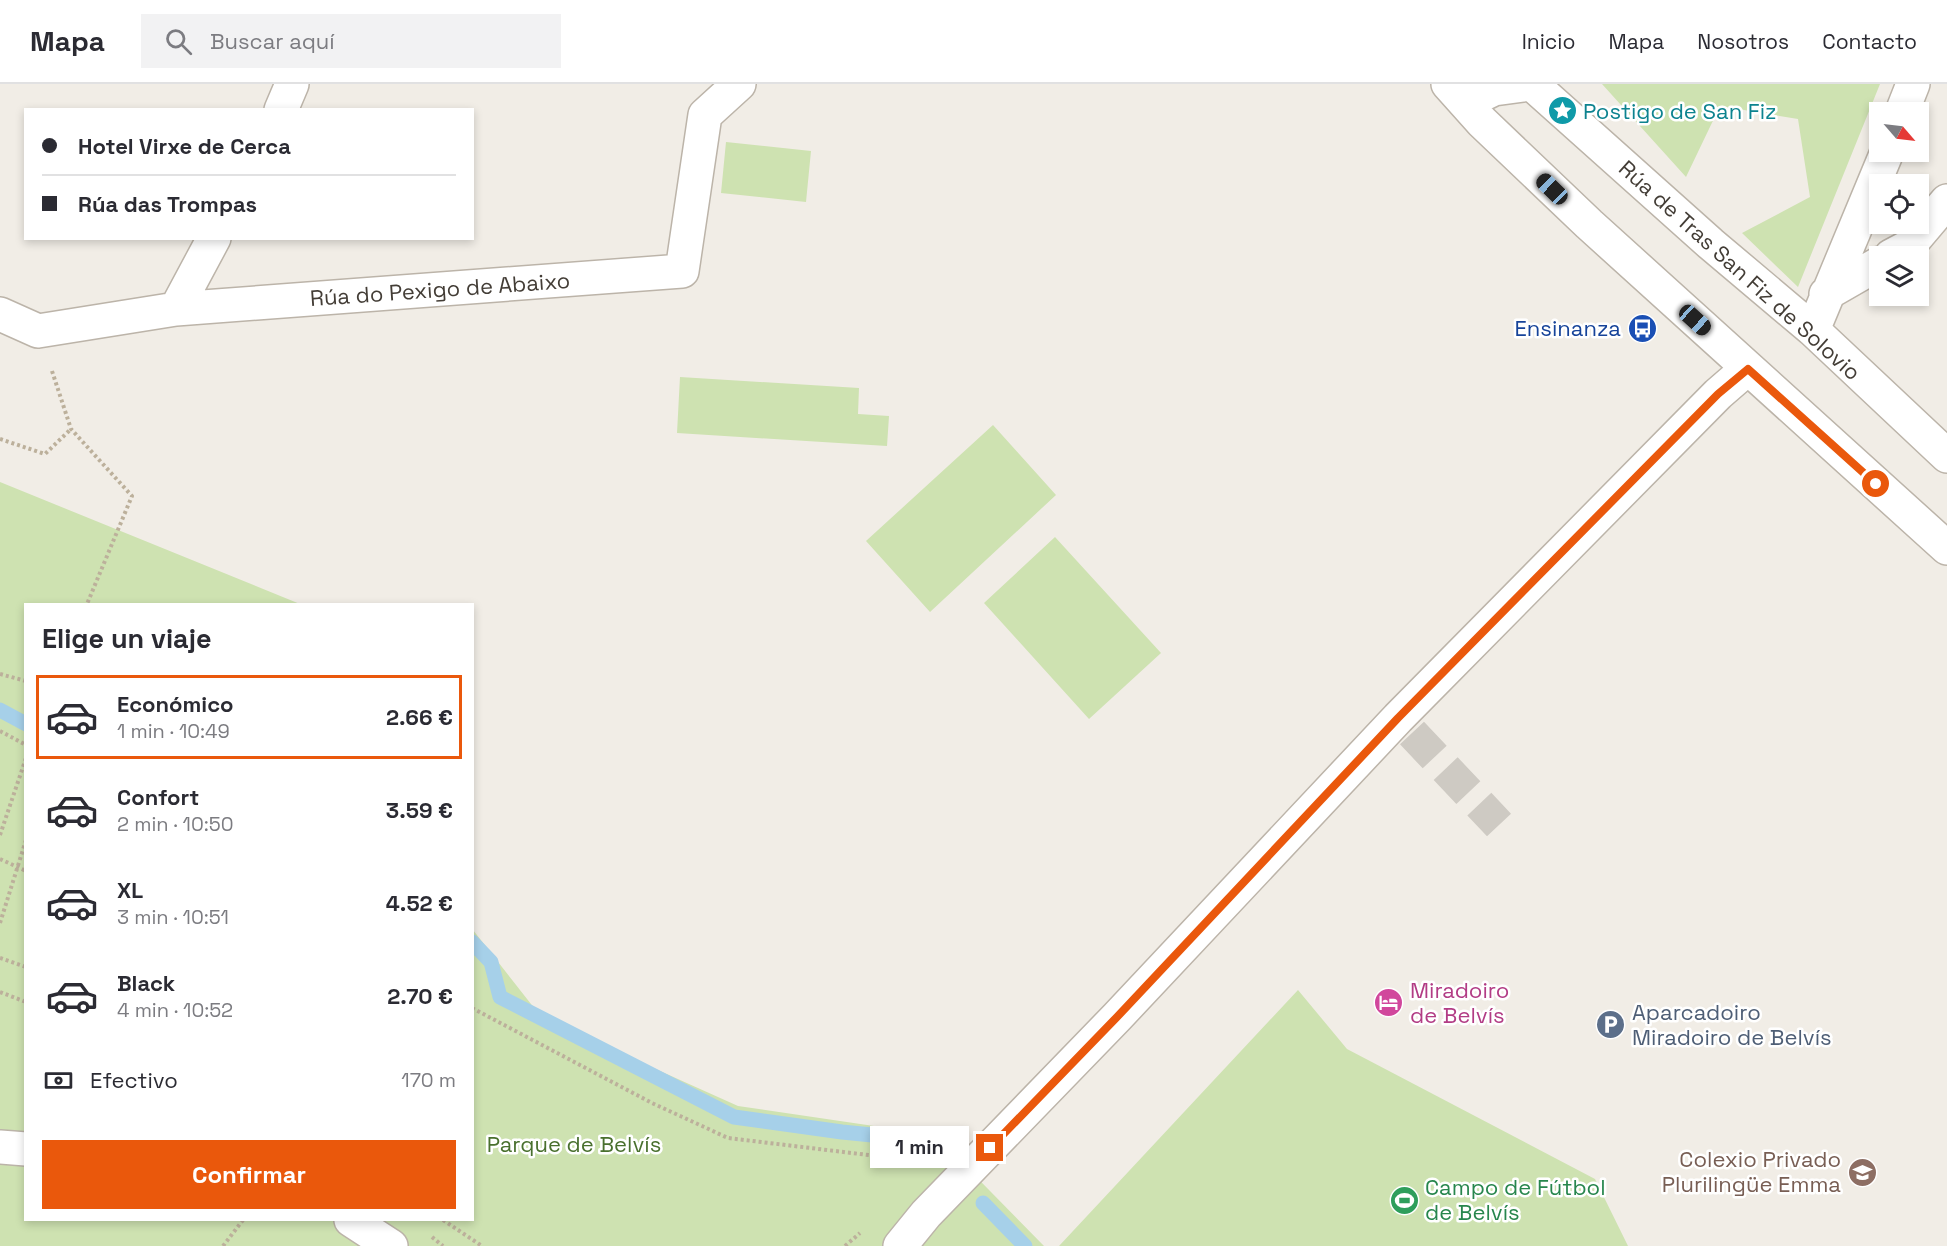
<!DOCTYPE html>
<html lang="es">
<head>
<meta charset="utf-8">
<style>
  :root { --surface:#fff; --page:#f2f2f3; --text:#2b2b33; --muted:#7c7c81; --line:#e1e1e2; --accent:#ea580c }
  body { margin:0; font-family:"Space Grotesk",sans-serif; background:var(--page); color:var(--text); height:100vh; display:flex; flex-direction:column; font-size:22px; white-space:nowrap }
  * { box-sizing:border-box; margin:0 }
  p { font-size:20px; color:var(--muted) }
  .icon { flex:none; width:33px; height:33px; fill:none; stroke:currentColor; stroke-width:2; stroke-linecap:round; stroke-linejoin:round }
  .map { position:relative; flex:1; overflow:hidden }
  .panel { position:absolute; left:24px; top:519px; width:450px; height:618px; display:flex; flex-direction:column; background:var(--surface); border-radius:0px; box-shadow:0 3px 9px #0003 }
  .panel>* { flex:none }
  .guide { position:absolute; left:24px; top:24px; width:450px; height:132px; border-radius:0px; box-shadow:0 3px 9px #0003; display:grid; align-content:center; height:132px; padding:0 18px; background:var(--surface) }
  .needle { width:39px; rotate:118deg }
  .controls { position:absolute; left:1869px; top:18px; display:grid; gap:12px }
  .controls a { display:grid; place-items:center; width:60px; height:60px; border-radius:0px; background:var(--surface); box-shadow:0 3px 9px #0003; font-size:30px }
  .end { position:absolute; width:27px; height:27px; margin:-14px; border:8px solid #ea580c; background:#fff; box-shadow:0 0 0 3px #fff }
  .from { border-radius:50% }
  .bubble { position:absolute; height:42px; border-radius:0px; background:var(--surface); box-shadow:0 3px 9px #0003; font-size:20px; font-weight:700; line-height:42px; text-align:center }
  .car { position:absolute; width:18px; height:36px; margin:-18px -9px; border-radius:8px; box-shadow:0 0 4px 2px #0007; background:linear-gradient(#222 24%,#8ab4d8 0 40%,#222 0 76%,#8ab4d8 0 86%,#222 0) }
  .guide b { display:flex; align-items:center; gap:21px; height:57px; font-size:22px }
  .guide b+b { border-top:2px solid var(--line) }
  .guide i { width:15px; height:15px; background:var(--text) }
  ul { padding:0; list-style:none }
  li { display:flex; align-items:center; gap:18px; height:84px; margin:0 12px 9px; padding:0 6px; border:3px solid transparent; border-radius:0px }
  li div { flex:1 }
  li b { display:block; font-size:22px }
  li em { font-style:normal; font-weight:700 }
  li.current { border-color:var(--accent) }
  li>.icon { width:54px; height:54px; stroke-width:1.5 }
  h2 { padding:0 18px; font-size:27px; line-height:72px }
  .pay { display:flex; align-items:center; gap:15px; height:66px; padding:0 18px; font-size:22px }
  .pay p { margin-inline-start:auto }
  .cta { display:flex; gap:12px; margin-top:auto; padding:12px 18px }
  .cta a { flex:1; height:69px; border-radius:0px; background:var(--accent); color:#fff; font-size:24px; font-weight:700; line-height:69px; text-align:center }
  header { display:flex; align-items:center; gap:36px; box-sizing:border-box; height:84px; padding:0 30px; background:var(--surface); border-bottom:2px solid var(--line) }
  header strong { font-size:28px }
  nav { display:flex; gap:33px; margin-inline-start:auto; font-size:21px }
  .search { width:420px; height:54px; background:var(--page); display:flex; align-items:center; gap:15px; box-sizing:border-box; padding:0 21px; border-radius:0px; color:var(--muted); font-size:22px }
  .map>svg:first-child { display:block }
  .green { fill:#cee2b1 }
  .lines { fill:none; stroke-linecap:round; stroke-linejoin:round }
  .stream { stroke:#a6d0e9; stroke-width:15 }
  .minor-tunnel { stroke:#cecac3; stroke-width:33; stroke-dasharray:33 16; stroke-linecap:butt }
  .minor-casing { stroke:#bcb4a9; stroke-width:36 }
  .path { stroke:#bcb09b; stroke-width:4; stroke-dasharray:3 3; stroke-linecap:butt }
  .minor { stroke:#fff; stroke-width:33 }
  .route { stroke:#ea580c; stroke-width:8 }
  .labels { text-anchor:middle; stroke-width:5; stroke-linejoin:round; paint-order:stroke }
  .culture-label { font-size:22px; fill:#0d838f; stroke:#fff; text-anchor:start }
  .street-label { font-size:22px; fill:#433d36; stroke:#fff }
  .transit-label { font-size:22px; fill:#164399; stroke:#fff; text-anchor:end }
  .hotel-label { font-size:22px; fill:#b23c85; stroke:#fff; text-anchor:start }
  .service-label { font-size:22px; fill:#4e5e75; stroke:#fff; text-anchor:start }
  .park-label { font-size:22px; fill:#49702e; stroke:#fff }
  .education-label { font-size:22px; fill:#785e54; stroke:#fff; text-anchor:end }
  .leisure-label { font-size:22px; fill:#27864d; stroke:#fff; text-anchor:start }
</style>
</head>
<body>
<header>
<strong>Mapa</strong>
<div class="search"><svg class="icon" aria-label="search" viewBox="0 0 24 24"><circle cx="10" cy="10" r="6"/><path d="M15 15l6 6"/></svg>Buscar aquí</div>
<nav><a>Inicio</a><a>Mapa</a><a>Nosotros</a><a>Contacto</a></nav>
</header>
<div class="map">
<svg width="1947" height="1162" viewBox="0 0 1947 1162">
  <rect width="100%" height="100%" fill="#f1ede6"/>
  <path class="green" d="M 1602,0 L 1880,0 L 1798,203 L 1742,149 L 1810,113 L 1798,35 L 1720,22 L 1686,93 Z
    M 726,58 L 811,67 L 806,118 L 721,109 Z
    M 680,293 L 859,304 L 858,330 L 889,332 L 887,362 L 677,349 Z
    M 993,341 L 1056,411 L 930,528 L 866,457 Z
    M 0,398 L 300,520 L 26,520 L 26,1136 L 472,1136 L 473,846 L 542,934 L 738,1022 L 935,1051 L 1044,1162 L 0,1162 Z
    M 1055,453 L 1161,569 L 1089,635 L 984,519 Z
    M 1298,906 L 1347,965 L 1595,1095 L 1628,1162 L 1059,1162 Z"/>
  <g class="lines">
    <path class="stream" d="M 0,626 L 26,640
      M 472,858 L 491,878 L 500,913 L 734,1033 L 842,1048 L 922,1056
      M 983,1119 L 1025,1162"/>
    <path class="minor-tunnel" d="M 1412,649 L 1499,741"/>
    <defs>
      <path id="minor" d="M 1448,0 L 1482,38 L 1589,140 L 1947,464
        M 1532,0 L 1711,160 L 1813,246 L 1947,372
        M 1465,19 L 1494,5 L 1530,0
        M 281,26 L 292,0
        M 1902,28 L 1913,0
        M 1891,172 L 1908,163 L 1947,117
        M 1826,210 L 1880,179
        M 176,225 L 214,154
        M 0,230 L 38,247 L 176,225 L 682,187 L 705,31 L 739,0
        M 1813,246 L 1887,68
        M 0,1063 L 26,1065
        M 351,1136 L 391,1162
        M 900,1162 L 926,1130 L 1117,933 L 1398,634 L 1718,310 L 1748,284"/>
    </defs>
    <use href="#minor" class="minor-casing"/>
    <path class="path" d="M 52,287 L 71,345 L 132,412 L 87,520
      M 0,355 L 45,370 L 71,345
      M 0,590 L 26,597
      M 0,647 L 26,661
      M 0,751 L 26,674
      M 0,775 L 26,787
      M 0,839 L 26,756
      M 0,874 L 26,883
      M 0,908 L 26,918
      M 472,924 L 652,1019 L 728,1054 L 893,1074 L 915,1082
      M 443,1136 L 482,1162
      M 432,1153 L 443,1162
      M 223,1162 L 243,1136
      M 845,1162 L 860,1149"/>
    <use href="#minor" class="minor"/>
  </g>
  <g class="lines">
    <path class="route" d="M 990,1064 L 1117,933 L 1398,634 L 1718,310 L 1748,285 L 1876,400"/>
  </g>
  <defs>
    <symbol id="sight-disc" viewBox="-11 -11 22 22"><circle r="9.5" fill="#0f9aa8" stroke="#fff"/><path d="M0-6L1.8-2.2L6-1.7L2.9 1.2L3.7 5.4L0 3.3L-3.7 5.4L-2.9 1.2L-6-1.7L-1.8-2.2Z" fill="#fff"/></symbol>
    <symbol id="bus-disc" viewBox="-11 -11 22 22"><circle r="9.5" fill="#1a4fb4" stroke="#fff"/><path d="M-5-6H5V4H4V6H2V4H-2V6H-4V4H-5ZM-3.5-4V0h7V-4ZM-3.5 1.2v1.5H-2V1.2ZM2 1.2v1.5H3.5V1.2Z" fill="#fff"/></symbol>
    <symbol id="hotel-disc" viewBox="-11 -11 22 22"><circle r="9.5" fill="#d1479c" stroke="#fff"/><path d="M-6-4.5h1.5V1H6V5H4.5V3h-9V5H-6ZM-4 0a1.8 1.8 0 1 1 3.6 0ZM.5 0V-2.5h3Q6-2.5 6 0Z" fill="#fff"/></symbol>
    <symbol id="parking-disc" viewBox="-11 -11 22 22"><circle r="9.5" fill="#5c6f8a" stroke="#fff"/><path d="M-3.5-5.5H1a3.5 3.5 0 0 1 0 7H-1V5.5H-3.5ZM-1-3.4V-.6H.8a1.4 1.4 0 0 0 0-2.8Z" fill="#fff"/></symbol>
    <symbol id="school-disc" viewBox="-11 -11 22 22"><circle r="9.5" fill="#8d6e63" stroke="#fff"/><path d="M0-5L7-2L0 1L-7-2ZM-4 1L0 2.5L4 1V4Q0 6-4 4Z" fill="#fff"/></symbol>
    <symbol id="stadium-disc" viewBox="-11 -11 22 22"><circle r="9.5" fill="#2e9e5b" stroke="#fff"/><path d="M0-5a6.5 5 0 1 0 0 10a6.5 5 0 1 0 0-10ZM-3.5-1.8h7v3.6h-7Z" fill="#fff"/></symbol>
  </defs>
  <g fill-rule="evenodd">
    <use href="#sight-disc" x="1546" y="10" width="33" height="33"/>
    <use href="#bus-disc" x="1626" y="228" width="33" height="33"/>
    <use href="#hotel-disc" x="1372" y="902" width="33" height="33"/>
    <use href="#parking-disc" x="1594" y="924" width="33" height="33"/>
    <use href="#school-disc" x="1846" y="1072" width="33" height="33"/>
    <use href="#stadium-disc" x="1388" y="1100" width="33" height="33"/>
  </g>
  <g class="labels">
    <g class="culture-label">
      <text x="1583" y="35">Postigo de San Fiz</text>
    </g>
    <g class="street-label">
      <text transform="translate(1740 186) rotate(42)" y="8">Rúa de Tras San Fiz de Solovio</text>
      <text transform="translate(440 205) rotate(-4)" y="8">Rúa do Pexigo de Abaixo</text>
    </g>
    <g class="transit-label">
      <text x="1621" y="252">Ensinanza</text>
    </g>
    <g class="hotel-label">
      <text x="1410" y="914">Miradoiro<tspan x="1410" dy="25">de Belvís</tspan></text>
    </g>
    <g class="service-label">
      <text x="1632" y="936">Aparcadoiro<tspan x="1632" dy="25">Miradoiro de Belvís</tspan></text>
    </g>
    <g class="park-label">
      <text x="574" y="1068">Parque de Belvís</text>
    </g>
    <g class="education-label">
      <text x="1841" y="1083">Colexio Privado<tspan x="1841" dy="25">Plurilingüe Emma</tspan></text>
    </g>
    <g class="leisure-label">
      <text x="1425" y="1111">Campo de Fútbol<tspan x="1425" dy="25">de Belvís</tspan></text>
    </g>
  </g>
</svg>
<div class="controls">
<a><svg class="needle" viewBox="-14 -14 28 28"><path d="M0-13l5 13h-10z" fill="#e53935"/><path d="M0 13l5-13h-10z" fill="#7c7c81"/></svg></a>
<a><svg class="icon" aria-label="locate" viewBox="0 0 24 24"><circle cx="12" cy="12" r="6"/><path d="M12 2v4M12 18v4M2 12h4M18 12h4"/></svg></a>
<a><svg class="icon" aria-label="layers" viewBox="0 0 24 24"><path d="M12 4l9 5-9 5-9-5zM3 14l9 5 9-5"/></svg></a>
</div>
<i class="end from" style="left:1876px;top:400px"></i>
<i class="end" style="left:990px;top:1064px"></i>
<div class="bubble" style="left:870px;top:1042px;width:99px">1 min</div>
<i class="car" style="left:1552px;top:105px;rotate:314deg"></i>
<i class="car" style="left:1695px;top:236px;rotate:132deg"></i>
<div class="guide">
<b><i class="from"></i>Hotel Virxe de Cerca</b>
<b><i></i>Rúa das Trompas</b>
</div>
<section class="panel">
<h2>Elige un viaje</h2>
<ul>
<li class="current"><svg class="icon" aria-label="car" viewBox="0 0 24 24"><path d="M5 17H2v-5l4-1 3-4h7l3 4 3 1v5h-3M9 17h6M6 11h13"/><circle cx="7" cy="17" r="2"/><circle cx="17" cy="17" r="2"/></svg><div><b>Económico</b><p>1 min · 10:49</p></div><em>2.66 €</em></li>
<li><svg class="icon" aria-label="car" viewBox="0 0 24 24"><path d="M5 17H2v-5l4-1 3-4h7l3 4 3 1v5h-3M9 17h6M6 11h13"/><circle cx="7" cy="17" r="2"/><circle cx="17" cy="17" r="2"/></svg><div><b>Confort</b><p>2 min · 10:50</p></div><em>3.59 €</em></li>
<li><svg class="icon" aria-label="car" viewBox="0 0 24 24"><path d="M5 17H2v-5l4-1 3-4h7l3 4 3 1v5h-3M9 17h6M6 11h13"/><circle cx="7" cy="17" r="2"/><circle cx="17" cy="17" r="2"/></svg><div><b>XL</b><p>3 min · 10:51</p></div><em>4.52 €</em></li>
<li><svg class="icon" aria-label="car" viewBox="0 0 24 24"><path d="M5 17H2v-5l4-1 3-4h7l3 4 3 1v5h-3M9 17h6M6 11h13"/><circle cx="7" cy="17" r="2"/><circle cx="17" cy="17" r="2"/></svg><div><b>Black</b><p>4 min · 10:52</p></div><em>2.70 €</em></li>
</ul>
<div class="pay"><svg class="icon" aria-label="cash" viewBox="0 0 24 24"><path d="M3 7h18v10H3z"/><circle cx="12" cy="12" r="2"/></svg>Efectivo<p>170 m</p></div>
<div class="cta"><a>Confirmar</a></div>
</section>
</div>
</body>
</html>
